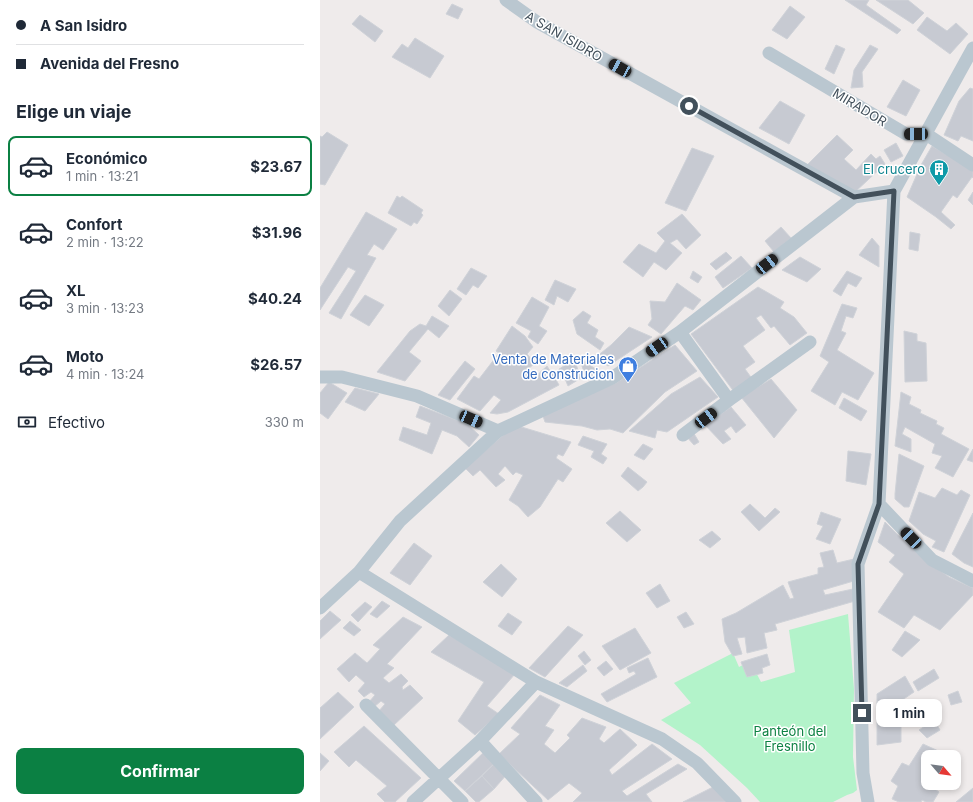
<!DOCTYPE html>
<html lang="es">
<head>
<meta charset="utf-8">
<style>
  :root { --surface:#fff; --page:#f6f6f7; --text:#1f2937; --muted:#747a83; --line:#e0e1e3; --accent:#0b8043 }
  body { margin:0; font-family:Inter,sans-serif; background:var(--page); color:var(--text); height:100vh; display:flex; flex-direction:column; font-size:15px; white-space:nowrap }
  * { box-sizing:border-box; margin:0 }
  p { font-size:13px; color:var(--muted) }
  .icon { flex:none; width:22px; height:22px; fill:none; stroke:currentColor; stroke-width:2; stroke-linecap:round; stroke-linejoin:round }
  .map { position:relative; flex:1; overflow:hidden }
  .details { display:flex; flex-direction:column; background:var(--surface); width:320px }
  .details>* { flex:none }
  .hud { display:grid; align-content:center; height:88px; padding:0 16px; background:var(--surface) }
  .needle { width:26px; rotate:118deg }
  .buttons { position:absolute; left:601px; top:750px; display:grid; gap:8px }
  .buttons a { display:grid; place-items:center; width:40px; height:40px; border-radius:8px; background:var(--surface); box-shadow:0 2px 6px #0003; font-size:20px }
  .end { position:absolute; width:18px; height:18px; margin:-9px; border:5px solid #42505b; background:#fff; box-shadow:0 0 0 2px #fff }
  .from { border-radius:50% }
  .bubble { position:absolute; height:28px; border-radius:8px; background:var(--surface); box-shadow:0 2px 6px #0003; font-size:13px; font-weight:700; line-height:28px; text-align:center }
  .car { position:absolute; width:12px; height:24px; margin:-12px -6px; border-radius:5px; box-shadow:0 0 3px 1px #0007; background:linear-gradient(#222 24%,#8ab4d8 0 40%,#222 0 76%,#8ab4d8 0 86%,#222 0) }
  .hud b { display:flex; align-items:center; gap:14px; height:38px; font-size:15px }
  .hud b+b { border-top:1px solid var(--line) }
  .hud i { width:10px; height:10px; background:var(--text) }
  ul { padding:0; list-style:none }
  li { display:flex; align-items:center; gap:12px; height:60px; margin:0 8px 6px; padding:0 8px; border:2px solid transparent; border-radius:8px }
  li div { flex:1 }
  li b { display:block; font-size:15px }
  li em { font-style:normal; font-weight:700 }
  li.current { border-color:var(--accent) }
  li>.icon { width:36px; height:36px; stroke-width:1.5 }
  h2 { padding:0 16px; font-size:18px; line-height:48px }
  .pay { display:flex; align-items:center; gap:10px; height:44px; padding:0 16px; font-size:15px }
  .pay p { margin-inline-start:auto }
  .button { display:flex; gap:8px; margin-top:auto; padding:8px 16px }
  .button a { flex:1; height:46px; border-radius:8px; background:var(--accent); color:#fff; font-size:16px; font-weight:700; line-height:46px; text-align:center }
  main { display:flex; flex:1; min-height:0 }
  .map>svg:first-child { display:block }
  .green { fill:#b3f3ca }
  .building { fill:#c7cad2; stroke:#cfd2d8 }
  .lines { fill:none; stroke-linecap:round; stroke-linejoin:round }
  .minor { stroke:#bac7d0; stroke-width:13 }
  .route { stroke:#42505b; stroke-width:5 }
  .labels { text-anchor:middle; stroke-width:3; stroke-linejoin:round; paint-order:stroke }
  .street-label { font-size:13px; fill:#42505b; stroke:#fff }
  .culture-label { font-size:13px; fill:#0d838f; stroke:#fff; text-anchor:end }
  .shop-label { font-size:13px; fill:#366cbe; stroke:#fff; text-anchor:end }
  .park-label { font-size:13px; fill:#0d8243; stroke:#fff }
</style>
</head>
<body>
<main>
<section class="details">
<div class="hud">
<b><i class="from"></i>A San Isidro</b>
<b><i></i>Avenida del Fresno</b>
</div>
<h2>Elige un viaje</h2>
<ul>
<li class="current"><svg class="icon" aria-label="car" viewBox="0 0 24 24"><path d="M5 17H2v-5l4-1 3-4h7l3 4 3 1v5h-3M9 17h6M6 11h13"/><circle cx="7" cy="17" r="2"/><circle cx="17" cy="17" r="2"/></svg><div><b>Económico</b><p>1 min · 13:21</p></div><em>$23.67</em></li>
<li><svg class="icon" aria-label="car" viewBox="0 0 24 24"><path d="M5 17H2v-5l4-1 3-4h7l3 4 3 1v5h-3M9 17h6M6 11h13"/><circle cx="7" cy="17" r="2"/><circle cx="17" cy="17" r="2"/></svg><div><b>Confort</b><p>2 min · 13:22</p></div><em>$31.96</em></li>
<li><svg class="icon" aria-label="car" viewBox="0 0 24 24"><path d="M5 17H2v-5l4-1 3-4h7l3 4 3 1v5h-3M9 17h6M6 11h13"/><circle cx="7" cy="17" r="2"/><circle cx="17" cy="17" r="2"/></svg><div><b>XL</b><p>3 min · 13:23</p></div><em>$40.24</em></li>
<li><svg class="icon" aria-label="car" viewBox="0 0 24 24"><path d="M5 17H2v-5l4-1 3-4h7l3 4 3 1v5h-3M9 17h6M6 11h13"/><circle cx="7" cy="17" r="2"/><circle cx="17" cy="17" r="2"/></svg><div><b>Moto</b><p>4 min · 13:24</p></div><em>$26.57</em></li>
</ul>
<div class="pay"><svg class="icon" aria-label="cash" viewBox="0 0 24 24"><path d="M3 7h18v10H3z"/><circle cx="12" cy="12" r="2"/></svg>Efectivo<p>330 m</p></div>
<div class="button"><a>Confirmar</a></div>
</section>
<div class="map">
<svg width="653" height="802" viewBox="0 0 653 802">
  <rect width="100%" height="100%" fill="#efebeb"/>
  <path class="green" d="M 528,614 L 534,689 L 533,757 L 537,790 L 533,793 L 527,795 L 513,802 L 440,802 L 427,788 L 380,745 L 341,720 L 371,703 L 354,683 L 413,653 L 419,667 L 430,661 L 441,682 L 475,672 L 469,630 Z"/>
  <path class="building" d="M 525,0 L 549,0 L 546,5 L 581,30 L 577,34 Z
    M 556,0 L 588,0 L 604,13 L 593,24 Z
    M 132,4 L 143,9 L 138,19 L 126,14 Z
    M 470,6 L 485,17 L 467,39 L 452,30 Z
    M 40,15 L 63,31 L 55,42 L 32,24 Z
    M 607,17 L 627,31 L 636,23 L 648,34 L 630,54 L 597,30 Z
    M 95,38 L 124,56 L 110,78 L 72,57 L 82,44 L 88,48 Z
    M 516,45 L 525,49 L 514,74 L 505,69 Z
    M 550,45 L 558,49 L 542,72 L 543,87 L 531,88 L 534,70 Z
    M 583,80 L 600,90 L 586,116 L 567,107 Z
    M 650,88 L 653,89 L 653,141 L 641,136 L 638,141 L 624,135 L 639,101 Z
    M 460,101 L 485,115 L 469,144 L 439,128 Z
    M 7,132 L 28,145 L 5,185 L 0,184 L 0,136 L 2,137 Z
    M 517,135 L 533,150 L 524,159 L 536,170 L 551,154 L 556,159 L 560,156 L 565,164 L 534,193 L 487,165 Z
    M 576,143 L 583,156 L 571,162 L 564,150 Z
    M 612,146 L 653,170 L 653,178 L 652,177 L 637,198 L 633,195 L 621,212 L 635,225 L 631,229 L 616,217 L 587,197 L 601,165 Z
    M 372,148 L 394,156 L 366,211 L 345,203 Z
    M 653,192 L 653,205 L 648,200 Z
    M 77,196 L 80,198 L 82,196 L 103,210 L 101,213 L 103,215 L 97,224 L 94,222 L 91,226 L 68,213 Z
    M 46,212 L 77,229 L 63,250 L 54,244 L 47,255 L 56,258 L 21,319 L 9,313 L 36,271 L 28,267 L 0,310 L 0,288 Z
    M 362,214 L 381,235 L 366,249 L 357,239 L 350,243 L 362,253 L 346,270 L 334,262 L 323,277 L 303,262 L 319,244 L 336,253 L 345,241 L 337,233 Z
    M 461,227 L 471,238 L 454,252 L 445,241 Z
    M 590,232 L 600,234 L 598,251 L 589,249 Z
    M 552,238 L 559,246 L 559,267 L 539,255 Z
    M 406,252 L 412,258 L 396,270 L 390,264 Z
    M 421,256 L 432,268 L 403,288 L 395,277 Z
    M 480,257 L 501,269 L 487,282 L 462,270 Z
    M 151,268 L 167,276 L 158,288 L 153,285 L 146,295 L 137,289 Z
    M 373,271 L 382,277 L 378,283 L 370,278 Z
    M 527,271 L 542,278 L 536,287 L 528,283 L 521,296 L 513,291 Z
    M 235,280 L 256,289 L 248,302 L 237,296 L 234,305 L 225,300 Z
    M 357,283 L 381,300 L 373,310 L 365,306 L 341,334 L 328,325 L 332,319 L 330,301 L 345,302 Z
    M 438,287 L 464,302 L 460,308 L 474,317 L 487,333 L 470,345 L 454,326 L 451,328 L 441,315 L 436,318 L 445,330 L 423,346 L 435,362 L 425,369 L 433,380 L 415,393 L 371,334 Z
    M 130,290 L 142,299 L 129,316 L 118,306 Z
    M 45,295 L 64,305 L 49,326 L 30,315 Z
    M 212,297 L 229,307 L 219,326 L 227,331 L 218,344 L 208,337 L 211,331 L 196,323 Z
    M 522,304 L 537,308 L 533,318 L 526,316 L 521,331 L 526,333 L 517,350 L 554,373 L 538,400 L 522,392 L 515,405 L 491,391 L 509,362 L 500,356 Z
    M 263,311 L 271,316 L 267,323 L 278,330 L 275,337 L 284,343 L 280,350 L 257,334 L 253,320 Z
    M 112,316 L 129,326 L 119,338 L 108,329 L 89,352 L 101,361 L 85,381 L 57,372 L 90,331 L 100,324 L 106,326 Z
    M 192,326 L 205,336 L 213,347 L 207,354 L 215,363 L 208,369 L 214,378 L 227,366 L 232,374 L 254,359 L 261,378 L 248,386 L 243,374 L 235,378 L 239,385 L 188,412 L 177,414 L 170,413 L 181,400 L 174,395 L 160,411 L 137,399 L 154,376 L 159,379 L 179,353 L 176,351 Z
    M 309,327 L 332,337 L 288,366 L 276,357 L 291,345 Z
    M 584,331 L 597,334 L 597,341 L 606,343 L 607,381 L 585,382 Z
    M 355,345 L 377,371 L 345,392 L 303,433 L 290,429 L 277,430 L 262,426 L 225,422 L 222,413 L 296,383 Z
    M 259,357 L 282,374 L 266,378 Z
    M 145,361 L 155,369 L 130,400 L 118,395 Z
    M 380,377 L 398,397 L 347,432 L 337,430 L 335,438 L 309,431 L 351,394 Z
    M 451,379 L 477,410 L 454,438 L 421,397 Z
    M 9,382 L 27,393 L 8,419 L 0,413 L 0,393 Z
    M 35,388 L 59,394 L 45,411 L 25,402 Z
    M 581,392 L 591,397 L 589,404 L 601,410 L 600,413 L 617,421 L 616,424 L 624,428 L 621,434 L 649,449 L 633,477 L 615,468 L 622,456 L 612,453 L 615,444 L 585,427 L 582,434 L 591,439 L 591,452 L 575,446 Z
    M 524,398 L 547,411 L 541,421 L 519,408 Z
    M 100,406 L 147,424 L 159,435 L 149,447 L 137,436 L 122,430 L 112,454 L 79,440 L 83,427 L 107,435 L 111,423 L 96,417 Z
    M 411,407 L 426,425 L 416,433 L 411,426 L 404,431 L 411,439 L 403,444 L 385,425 Z
    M 195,425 L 251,442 L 243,456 L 238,454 L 236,458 L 252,469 L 243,482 L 238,479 L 220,507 L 208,517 L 198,506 L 189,500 L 203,475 L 196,472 L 193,475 L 185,466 L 178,474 L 185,480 L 176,487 L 160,470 L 153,476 L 145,468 Z
    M 373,432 L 379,442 L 374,445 L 366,436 Z
    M 263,436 L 287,444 L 281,454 L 287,458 L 283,464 L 271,457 L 274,451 L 258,445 Z
    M 323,444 L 333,449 L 324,460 L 314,455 Z
    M 653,449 L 653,462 L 647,460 Z
    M 528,451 L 551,454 L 546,485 L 526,481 Z
    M 579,454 L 604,466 L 589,507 L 584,507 L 575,499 L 575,494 Z
    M 308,467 L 327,482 L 323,487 L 318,491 L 301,476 Z
    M 622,488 L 637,495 L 641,490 L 650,495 L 624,552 L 612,547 L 616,541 L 603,534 L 589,521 L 599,492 L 615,498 Z
    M 430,504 L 445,518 L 455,508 L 460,512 L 439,531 L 421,512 Z
    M 300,511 L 321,530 L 307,542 L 286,523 Z
    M 501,512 L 521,519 L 510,544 L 496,539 L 503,526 L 497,524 Z
    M 653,513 L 653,567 L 644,563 L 632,554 Z
    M 565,522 L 582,539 L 614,566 L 629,577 L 653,588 L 653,595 L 620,630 L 594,615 L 584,628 L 558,612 L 584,574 L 569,562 L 575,555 L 558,542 Z
    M 392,531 L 401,539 L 390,548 L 379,540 Z
    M 94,543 L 112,556 L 90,585 L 70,573 Z
    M 513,550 L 517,563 L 534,559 L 537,580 L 503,590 L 505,595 L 533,589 L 535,601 L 455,624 L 457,630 L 444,633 L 447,648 L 427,653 L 425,637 L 417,638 L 422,654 L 413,656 L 405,642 L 402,619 L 416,613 L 463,585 L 470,599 L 474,598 L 468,582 L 498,574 L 498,568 L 504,567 L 500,553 Z
    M 181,564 L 197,579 L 182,597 L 163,582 Z
    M 340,584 L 350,601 L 337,608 L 326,593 Z
    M 62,601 L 70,606 L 57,618 L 50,614 Z
    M 45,602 L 52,607 L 38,622 L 31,615 Z
    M 10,611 L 21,620 L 0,639 L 0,621 Z
    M 366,612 L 374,624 L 364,628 L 357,617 Z
    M 188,613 L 202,622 L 192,635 L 178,626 Z
    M 83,617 L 102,627 L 67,664 L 74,668 L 63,678 L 69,683 L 81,674 L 88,681 L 82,687 L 83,690 L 90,685 L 103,698 L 74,725 L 58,712 L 65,704 L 61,701 L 54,707 L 49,702 L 55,695 L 51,692 L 44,697 L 38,691 L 45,683 L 36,675 L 29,682 L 17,669 L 35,653 L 47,663 L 60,649 L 53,645 Z
    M 30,621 L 41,630 L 34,636 L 23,628 Z
    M 248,626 L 263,635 L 225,677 L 209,668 Z
    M 315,628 L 331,653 L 300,670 L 282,646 Z
    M 585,631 L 600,640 L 582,657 L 572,650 Z
    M 129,635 L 195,674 L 167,706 L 179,714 L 155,735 L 138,721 L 164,682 L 111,652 Z
    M 264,651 L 271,660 L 265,665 L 258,656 Z
    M 447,654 L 450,665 L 442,668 L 443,673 L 427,677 L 421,662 Z
    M 328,658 L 337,677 L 287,702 L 281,694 L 316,674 L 314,671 L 309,673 L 307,668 Z
    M 286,661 L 293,669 L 284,676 L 277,668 Z
    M 263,665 L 267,671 L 247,687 L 239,683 Z
    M 614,669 L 619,678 L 598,691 L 593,682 Z
    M 585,676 L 594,692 L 575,705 L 577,719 L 572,718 L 573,723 L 581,724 L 581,742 L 557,745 L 557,694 Z
    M 638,691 L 642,702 L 631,705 L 628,695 Z
    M 18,692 L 34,707 L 0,739 L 0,708 Z
    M 220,695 L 240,705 L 225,726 L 234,730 L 224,744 L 235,753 L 250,738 L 247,735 L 262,718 L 286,727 L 279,739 L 284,743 L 300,729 L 317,745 L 289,770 L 292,775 L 332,744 L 352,759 L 302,791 L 307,796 L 358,764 L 367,769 L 326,794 L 332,802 L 253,802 L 262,793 L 249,783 L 228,800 L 179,754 L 200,734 L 191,728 Z
    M 614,720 L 620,730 L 607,738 L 599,730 Z
    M 44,726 L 101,778 L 75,802 L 65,802 L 57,794 L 67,786 L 36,760 L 29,767 L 14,752 Z
    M 603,744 L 625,754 L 624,757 L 608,757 L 608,783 L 610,783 L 609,785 L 619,792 L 613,802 L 606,802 L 602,800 L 601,802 L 579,802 L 572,799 L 578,786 L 571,781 L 582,763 L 589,766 Z
    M 166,750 L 177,761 L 145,791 L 134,781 Z
    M 0,753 L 9,761 L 0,771 Z
    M 177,761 L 188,773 L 174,789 L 162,776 Z
    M 162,776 L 174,789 L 159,802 L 156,802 L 145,791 Z
    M 395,786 L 411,802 L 363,802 Z
    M 653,788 L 653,802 L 636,802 Z"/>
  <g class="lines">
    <path class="minor" d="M 186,0 L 217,22 L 534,197
      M 449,53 L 586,134 L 606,134 L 653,165
      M 360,332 L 409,400
      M 0,377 L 22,377 L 97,396 L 178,431
      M 363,435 L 409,400 L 490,342
      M 559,504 L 612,560 L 653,581
      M 39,572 L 216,682 L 342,739 L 377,763 L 415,802
      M 0,608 L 39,572 L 80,521 L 178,431 L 292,378 L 360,332 L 534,197 L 574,191
      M 46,705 L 142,802
      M 160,741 L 216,802
      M 93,802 L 160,741 L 216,682
      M 548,802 L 543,773 L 538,564 L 559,504 L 574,191 L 653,48"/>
  </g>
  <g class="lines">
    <path class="route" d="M 369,106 L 534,197 L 574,191 L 559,504 L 538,564 L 542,713"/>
  </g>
  <defs>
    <symbol id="building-pin" viewBox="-11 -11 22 30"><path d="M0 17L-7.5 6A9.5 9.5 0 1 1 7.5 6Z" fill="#0f9aa8" stroke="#fff"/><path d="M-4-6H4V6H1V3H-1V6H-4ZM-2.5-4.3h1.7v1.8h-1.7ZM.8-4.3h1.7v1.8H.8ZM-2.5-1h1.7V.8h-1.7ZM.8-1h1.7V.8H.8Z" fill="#fff"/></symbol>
    <symbol id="shop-pin" viewBox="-11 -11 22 30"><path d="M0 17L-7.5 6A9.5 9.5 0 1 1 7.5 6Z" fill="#3f7fe0" stroke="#fff"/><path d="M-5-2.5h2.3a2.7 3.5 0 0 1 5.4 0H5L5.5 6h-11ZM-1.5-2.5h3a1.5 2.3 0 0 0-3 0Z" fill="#fff"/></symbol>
  </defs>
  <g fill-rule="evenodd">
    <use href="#building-pin" x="608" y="158" width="22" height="30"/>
    <use href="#shop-pin" x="297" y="355" width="22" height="30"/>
  </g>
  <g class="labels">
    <g class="street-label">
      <text transform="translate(244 36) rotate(30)" y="5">A SAN ISIDRO</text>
      <text transform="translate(540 107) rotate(31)" y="5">MIRADOR</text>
    </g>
    <g class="culture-label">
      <text x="605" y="174">El crucero</text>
    </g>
    <g class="shop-label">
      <text x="294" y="364">Venta de Materiales<tspan x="294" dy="15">de construcion</tspan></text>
    </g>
    <g class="park-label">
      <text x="470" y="736">Panteón del<tspan x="470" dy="15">Fresnillo</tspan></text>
    </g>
  </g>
</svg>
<div class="buttons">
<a><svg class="needle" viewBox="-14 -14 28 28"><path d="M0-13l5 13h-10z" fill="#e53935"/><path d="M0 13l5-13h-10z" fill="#747a83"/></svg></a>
</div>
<i class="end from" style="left:369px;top:106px"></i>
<i class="end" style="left:542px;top:713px"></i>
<div class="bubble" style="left:556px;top:699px;width:66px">1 min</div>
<i class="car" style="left:300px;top:68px;rotate:299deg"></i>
<i class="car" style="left:596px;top:134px;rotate:269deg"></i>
<i class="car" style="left:447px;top:264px;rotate:52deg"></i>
<i class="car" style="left:337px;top:347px;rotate:236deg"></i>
<i class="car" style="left:386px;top:418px;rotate:53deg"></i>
<i class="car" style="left:151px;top:419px;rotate:113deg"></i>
<i class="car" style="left:591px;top:538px;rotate:316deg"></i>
</div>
</main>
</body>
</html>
